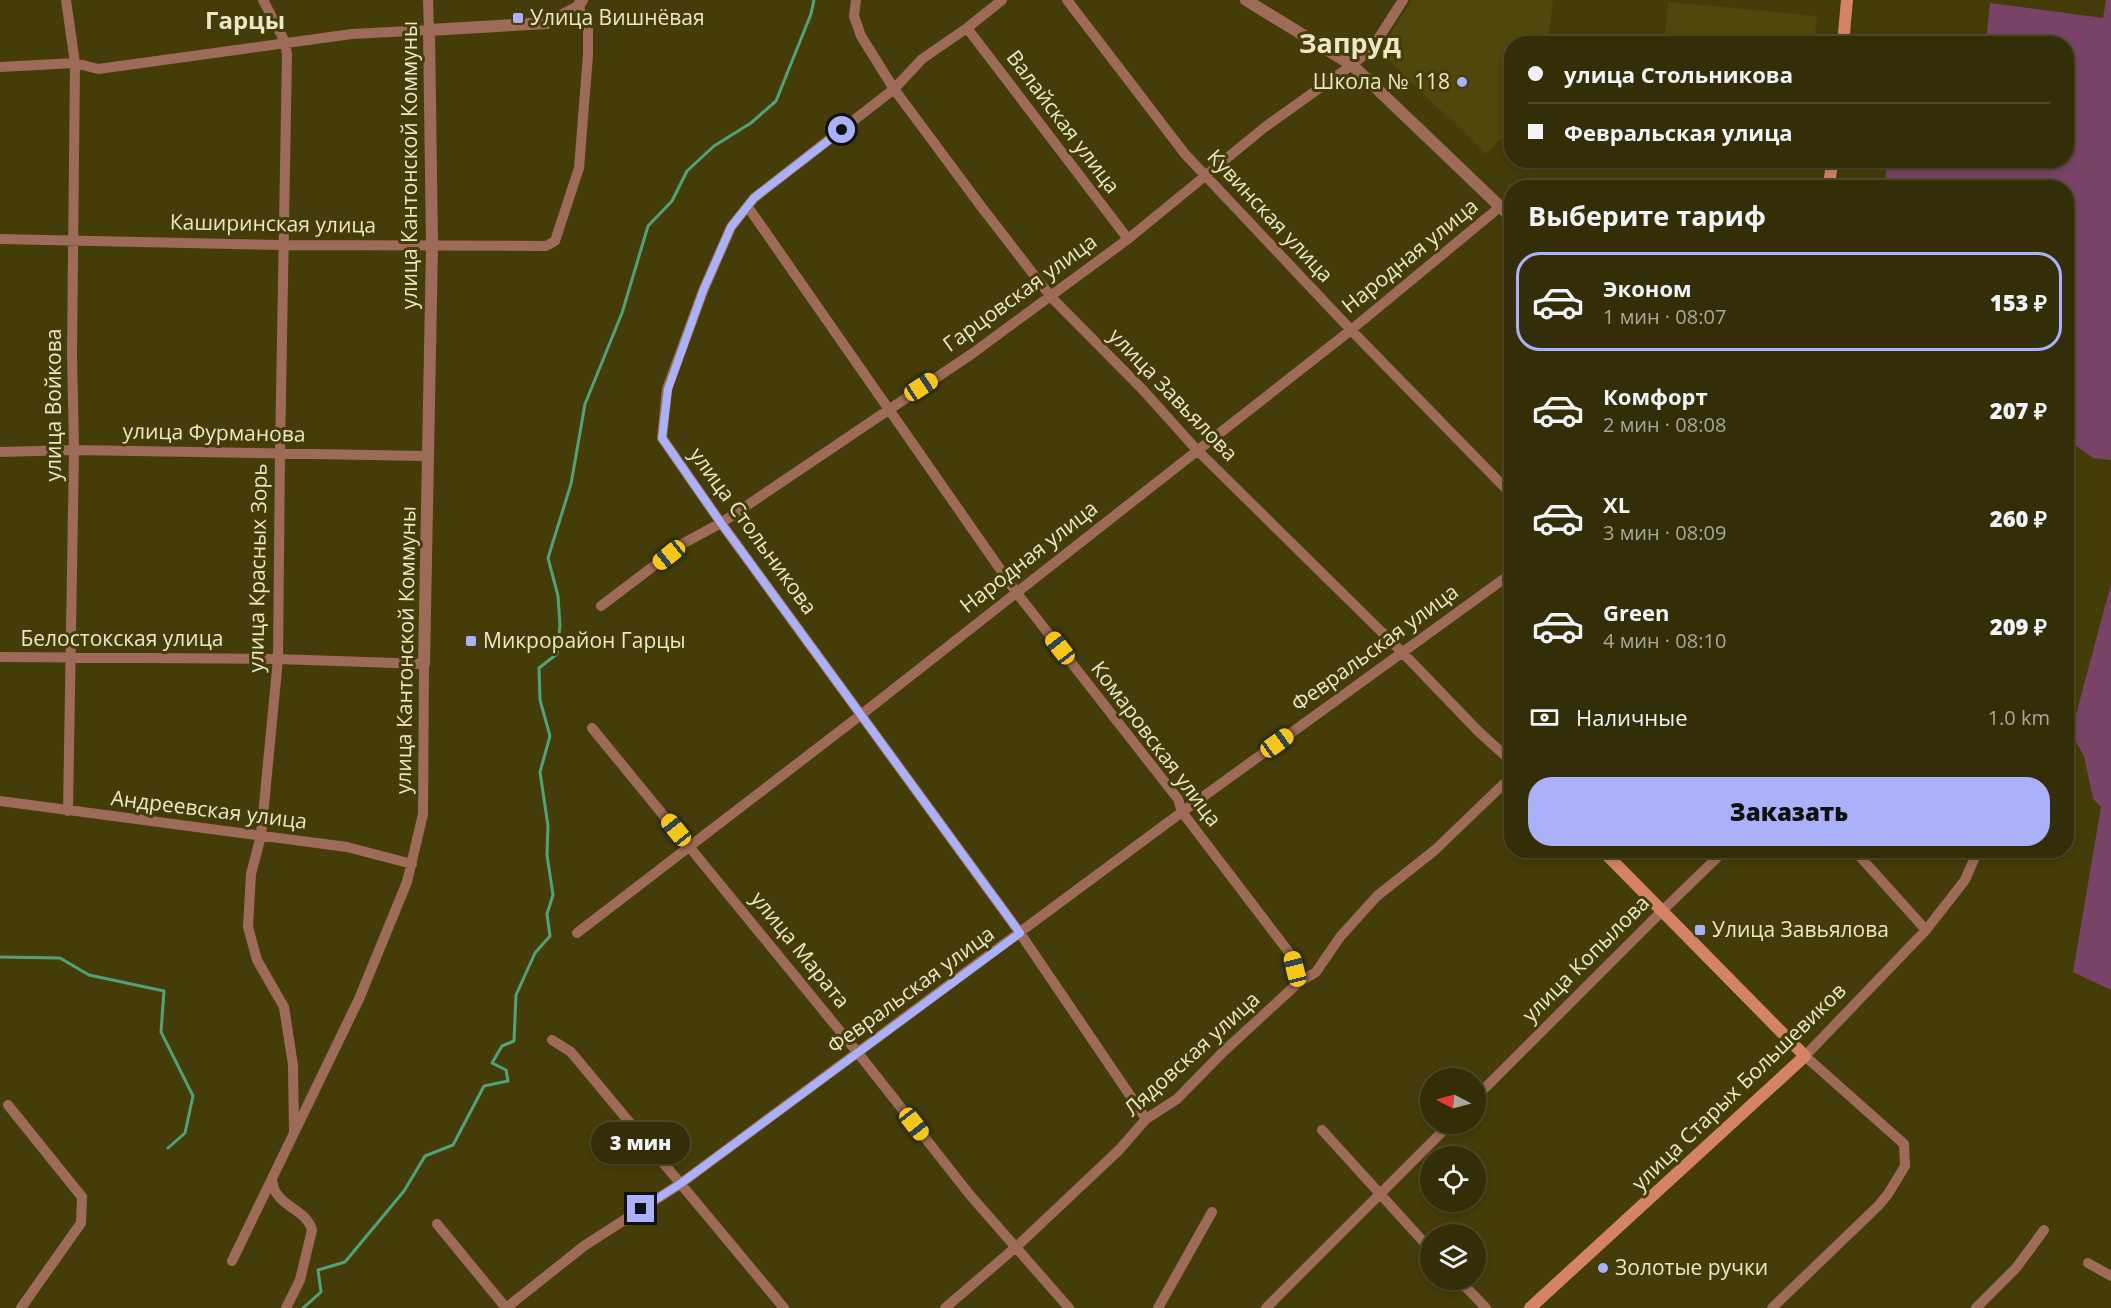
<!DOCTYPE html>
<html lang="ru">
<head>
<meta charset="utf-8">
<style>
  :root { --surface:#332e07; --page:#3e3a15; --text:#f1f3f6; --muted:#a9a89b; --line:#4e4a28; --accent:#aab0fb }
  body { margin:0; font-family:"Open Sans",sans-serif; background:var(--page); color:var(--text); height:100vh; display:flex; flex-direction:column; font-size:22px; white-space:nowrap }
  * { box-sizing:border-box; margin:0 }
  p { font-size:20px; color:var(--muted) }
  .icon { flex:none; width:33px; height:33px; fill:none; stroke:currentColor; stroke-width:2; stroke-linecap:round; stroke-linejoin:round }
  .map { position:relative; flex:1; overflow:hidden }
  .details { position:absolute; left:1504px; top:180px; width:570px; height:678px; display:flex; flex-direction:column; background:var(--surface); border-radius:24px; box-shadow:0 3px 9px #0003,0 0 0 2px var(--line) }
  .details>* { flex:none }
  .banner { position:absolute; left:1504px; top:36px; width:570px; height:132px; border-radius:24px; box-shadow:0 3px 9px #0003,0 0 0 2px var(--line); display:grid; align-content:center; height:132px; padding:0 24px; background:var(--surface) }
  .needle { width:39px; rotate:276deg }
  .fabs { position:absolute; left:1420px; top:1068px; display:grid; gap:12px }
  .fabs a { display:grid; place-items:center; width:66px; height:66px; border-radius:50%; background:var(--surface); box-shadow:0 3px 9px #0003,0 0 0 2px var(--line); font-size:30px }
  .end { position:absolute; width:27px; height:27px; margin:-14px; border:8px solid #aab0fb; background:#111; box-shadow:0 0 0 3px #111 }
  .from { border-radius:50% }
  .bubble { position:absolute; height:42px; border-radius:21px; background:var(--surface); box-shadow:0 3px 9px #0003,0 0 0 2px var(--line); font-size:20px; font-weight:800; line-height:42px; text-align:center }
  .car { position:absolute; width:18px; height:36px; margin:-18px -9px; border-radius:8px; box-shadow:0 0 4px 2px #0007; background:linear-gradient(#f5c518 24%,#345 0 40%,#f5c518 0 76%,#345 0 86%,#f5c518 0) }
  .banner b { display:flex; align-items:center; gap:21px; height:57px; font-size:22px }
  .banner b+b { border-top:2px solid var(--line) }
  .banner i { width:15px; height:15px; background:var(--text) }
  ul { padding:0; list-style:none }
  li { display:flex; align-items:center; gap:18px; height:99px; margin:0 12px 9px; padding:0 12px; border:3px solid transparent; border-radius:24px }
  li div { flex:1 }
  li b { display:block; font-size:22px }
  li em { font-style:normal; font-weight:800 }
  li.active { border-color:var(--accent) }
  li>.icon { width:54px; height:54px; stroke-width:1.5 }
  h2 { padding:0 24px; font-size:27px; line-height:72px }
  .pay { display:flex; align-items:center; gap:15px; height:66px; padding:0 24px; font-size:22px }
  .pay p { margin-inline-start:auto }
  .action { display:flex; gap:12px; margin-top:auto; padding:12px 24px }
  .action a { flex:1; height:69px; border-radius:24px; background:var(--accent); color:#111; font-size:24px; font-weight:800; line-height:69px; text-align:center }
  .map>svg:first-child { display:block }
  .built { fill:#4f470b }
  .green { fill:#794367 }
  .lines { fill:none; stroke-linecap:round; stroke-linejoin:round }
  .stream { stroke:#51a17a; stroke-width:3 }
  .minor { stroke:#9e6b58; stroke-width:10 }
  .tertiary { stroke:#9e6b58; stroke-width:12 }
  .secondary { stroke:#d48366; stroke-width:12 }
  .route { stroke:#aab0fb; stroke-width:8 }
  .poi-dot { fill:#aab0fb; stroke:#443d09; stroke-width:2 }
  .labels { text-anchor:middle; stroke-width:6; stroke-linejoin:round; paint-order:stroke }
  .poi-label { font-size:21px; fill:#ece7c7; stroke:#443d09; text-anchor:start }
  .street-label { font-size:21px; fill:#ece7c7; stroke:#443d09 }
  .quarter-label { font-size:24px; font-weight:bold; fill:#ece7c7; stroke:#443d09 }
  .district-label { font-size:27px; font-weight:bold; fill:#ece7c7; stroke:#443d09 }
</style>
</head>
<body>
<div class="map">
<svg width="2111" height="1308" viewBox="0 0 2111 1308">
  <rect width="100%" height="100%" fill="#443d09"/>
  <path class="built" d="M 1412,0 L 1553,0 L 1548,43 L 1512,44 L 1512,127 L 1486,154 L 1379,51 Z
    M 1668,2 L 1817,16 L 1814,43 L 1683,43 L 1684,37 L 1665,35 Z"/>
  <path class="green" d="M 2106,0 L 2111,0 L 2111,460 L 2093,458 L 2067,439 L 2067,188 L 1885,187 L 1887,161 L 2067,160 L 2067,44 L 1986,43 L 1990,3 L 2103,18 Z
    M 2111,584 L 2111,990 L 2073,972 L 2101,807 L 2093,799 L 2084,756 L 2071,733 Z"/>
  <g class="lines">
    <path class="stream" d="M 0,957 L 60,958 L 89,975 L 164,991 L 161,1032 L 193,1096 L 185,1133 L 168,1148
      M 303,1308 L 321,1292 L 318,1270 L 345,1262 L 404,1191 L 425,1156 L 453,1145 L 484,1086 L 508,1081 L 506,1070 L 492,1063 L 502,1046 L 514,1041 L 516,995 L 535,953 L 550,936 L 547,914 L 553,895 L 547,855 L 548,826 L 540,772 L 550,736 L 540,700 L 539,668 L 557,654 L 560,625 L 558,596 L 548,558 L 571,484 L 585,404 L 622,313 L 648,226 L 672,201 L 687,171 L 714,146 L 751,123 L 776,101 L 811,14 L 814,0"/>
    <path class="minor" d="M 66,0 L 75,63 L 72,354 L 74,450 L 68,811
      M 263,0 L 285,42 L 287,54 L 280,453 L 278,659 L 261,836 L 251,874 L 248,927 L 257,960 L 284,1007 L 293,1065 L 294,1131
      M 856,0 L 854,16 L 861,36 L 894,89 L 980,205 L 1051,297 L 1143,390 L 1196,449 L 1402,652 L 1478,731 L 1512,762
      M 1002,0 L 967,28 L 922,59 L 894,89 L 754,198 L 731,227 L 703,291 L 667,389 L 662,438 L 721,523 L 1020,933 L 1146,1119
      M 1067,0 L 1185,154 L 1351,330 L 1512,495
      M 967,28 L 1128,239
      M 0,67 L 75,63 L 98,69 L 352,34 L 429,30 L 428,0
      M 748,207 L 1016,592 L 1178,799 L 1182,812 L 1291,955 L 1298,983
      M 0,239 L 283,245 L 546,246 L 555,241 L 579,168 L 588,55 L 588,24 L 578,7
      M 0,452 L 74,450 L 428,456
      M 601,606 L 684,543 L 721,523 L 973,353 L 1128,239 L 1265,127 L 1352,65 L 1373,47 L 1403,0
      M 0,657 L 278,659 L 424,664 L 423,814 L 407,882 L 359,999 L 232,1261
      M 592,728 L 858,1053 L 970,1195 L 1069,1308
      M 0,801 L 347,847 L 412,864
      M 1854,850 L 1926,930
      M 577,933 L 862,714 L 1351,330 L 1501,206
      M 552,1040 L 571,1052 L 784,1308
      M 1476,1097 L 1662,911 L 1725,850
      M 8,1105 L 82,1197 L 81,1223 L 21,1308
      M 1322,1130 L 1431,1250
      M 272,1180 C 273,1184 274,1191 277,1194 C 286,1208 307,1212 312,1230 L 300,1280 L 286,1308
      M 437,1224 L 506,1308
      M 2088,1263 L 2111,1276
      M 1459,1280 L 1486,1308
      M 506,1308 L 584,1246 L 680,1184 L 1182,812 L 1512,573
      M 945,1308 L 1016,1247 L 1119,1150 L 1146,1119 L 1177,1099 L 1222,1053 L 1298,983 L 1316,972 L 1340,937 L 1377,896 L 1435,850 L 1512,776
      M 1158,1308 L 1212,1212
      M 1266,1308 L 1450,1124
      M 1772,1308 L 1878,1206 L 1888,1194 L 1905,1166 L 1904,1144 L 1805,1056 L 1926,930 L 1965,880 L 1978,850
      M 1976,1308 L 2016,1268 L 2044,1230"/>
    <path class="tertiary" d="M 1246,0 L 1352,65 L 1512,218
      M 424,664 L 432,246 L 429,30 L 547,23 L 578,7 L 582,0"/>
    <path class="secondary" d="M 1843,44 L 1847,0
      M 1829,188 L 1832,160
      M 1530,1308 L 1805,1056 L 1602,850"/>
  </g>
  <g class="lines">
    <path class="route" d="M 641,1209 L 680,1184 L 1020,933 L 721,523 L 662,438 L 668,389 L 703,291 L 731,227 L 754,198 L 842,130"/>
  </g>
  <g class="poi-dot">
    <rect x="512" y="12" width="12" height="12" rx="3"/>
    <circle cx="1462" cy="82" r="6"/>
    <rect x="465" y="635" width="12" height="12" rx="3"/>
    <rect x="1694" y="924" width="12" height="12" rx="3"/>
    <circle cx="1603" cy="1268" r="6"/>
  </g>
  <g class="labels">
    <g class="poi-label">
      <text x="530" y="25">Улица Вишнёвая</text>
      <text x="1450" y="89" text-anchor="end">Школа № 118</text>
      <text x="483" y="648">Микрорайон Гарцы</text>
      <text x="1712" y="937">Улица Завьялова</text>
      <text x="1615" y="1275">Золотые ручки</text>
    </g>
    <g class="street-label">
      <text transform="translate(1063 122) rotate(53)" y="7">Валайская улица</text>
      <text transform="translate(410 165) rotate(-90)" y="7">улица Кантонской Коммуны</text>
      <text transform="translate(1270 216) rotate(47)" y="7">Кувинская улица</text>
      <text transform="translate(273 224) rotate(1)" y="7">Каширинская улица</text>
      <text transform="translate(1410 256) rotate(-39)" y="7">Народная улица</text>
      <text transform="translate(1020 293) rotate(-36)" y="7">Гарцовская улица</text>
      <text transform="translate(1173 395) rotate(46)" y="7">улица Завьялова</text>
      <text transform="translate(54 405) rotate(-90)" y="7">улица Войкова</text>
      <text transform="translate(214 433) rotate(1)" y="7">улица Фурманова</text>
      <text transform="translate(753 531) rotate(54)" y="7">улица Стольникова</text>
      <text transform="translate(1029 557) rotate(-38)" y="7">Народная улица</text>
      <text transform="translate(258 568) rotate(-89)" y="7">улица Красных Зорь</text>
      <text x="122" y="646">Белостокская улица</text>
      <text transform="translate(1375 648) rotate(-36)" y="7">Февральская улица</text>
      <text transform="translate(406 650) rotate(-89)" y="7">улица Кантонской Коммуны</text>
      <text transform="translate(1156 744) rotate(53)" y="7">Комаровская улица</text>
      <text transform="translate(209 810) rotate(7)" y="7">Андреевская улица</text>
      <text transform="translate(800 950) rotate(51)" y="7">улица Марата</text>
      <text transform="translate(1586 959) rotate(-45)" y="7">улица Копылова</text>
      <text transform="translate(911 990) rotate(-36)" y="7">Февральская улица</text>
      <text transform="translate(1192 1054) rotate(-42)" y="7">Лядовская улица</text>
      <text transform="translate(1739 1087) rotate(-44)" y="7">улица Старых Большевиков</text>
    </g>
    <g class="quarter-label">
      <text x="245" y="29">Гарцы</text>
    </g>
    <g class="district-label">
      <text x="1350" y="53">Запруд</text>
    </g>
  </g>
</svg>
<div class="fabs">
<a><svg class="needle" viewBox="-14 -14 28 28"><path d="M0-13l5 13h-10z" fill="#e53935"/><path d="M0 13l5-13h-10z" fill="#a9a89b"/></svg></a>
<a><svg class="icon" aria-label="locate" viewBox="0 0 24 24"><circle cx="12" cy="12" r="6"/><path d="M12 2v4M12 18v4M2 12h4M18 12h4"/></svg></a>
<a><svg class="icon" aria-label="layers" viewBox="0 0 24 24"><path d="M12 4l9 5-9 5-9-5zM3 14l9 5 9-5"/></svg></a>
</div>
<i class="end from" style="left:842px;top:130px"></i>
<i class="end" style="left:641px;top:1209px"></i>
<div class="bubble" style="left:591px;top:1122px;width:99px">3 мин</div>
<i class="car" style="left:921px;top:387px;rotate:57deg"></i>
<i class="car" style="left:669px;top:555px;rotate:231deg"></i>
<i class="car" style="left:1060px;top:648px;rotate:322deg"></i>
<i class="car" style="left:1277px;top:743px;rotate:54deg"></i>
<i class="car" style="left:676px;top:830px;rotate:321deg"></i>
<i class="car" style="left:1295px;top:969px;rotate:346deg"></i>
<i class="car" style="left:914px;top:1124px;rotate:142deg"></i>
<div class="banner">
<b><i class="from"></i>улица Стольникова</b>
<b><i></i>Февральская улица</b>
</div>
<section class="details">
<h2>Выберите тариф</h2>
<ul>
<li class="active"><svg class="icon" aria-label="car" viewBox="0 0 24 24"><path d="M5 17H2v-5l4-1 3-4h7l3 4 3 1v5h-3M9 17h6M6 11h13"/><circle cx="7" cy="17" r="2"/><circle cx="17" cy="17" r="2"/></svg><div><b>Эконом</b><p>1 мин · 08:07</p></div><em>153 ₽</em></li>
<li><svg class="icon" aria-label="car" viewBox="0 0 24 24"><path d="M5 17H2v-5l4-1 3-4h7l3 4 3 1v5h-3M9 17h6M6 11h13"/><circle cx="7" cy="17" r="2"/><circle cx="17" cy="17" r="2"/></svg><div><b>Комфорт</b><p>2 мин · 08:08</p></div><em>207 ₽</em></li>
<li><svg class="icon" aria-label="car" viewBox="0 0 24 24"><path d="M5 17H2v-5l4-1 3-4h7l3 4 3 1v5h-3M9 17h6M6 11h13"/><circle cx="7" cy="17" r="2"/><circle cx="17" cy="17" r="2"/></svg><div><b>XL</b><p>3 мин · 08:09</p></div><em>260 ₽</em></li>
<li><svg class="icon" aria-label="car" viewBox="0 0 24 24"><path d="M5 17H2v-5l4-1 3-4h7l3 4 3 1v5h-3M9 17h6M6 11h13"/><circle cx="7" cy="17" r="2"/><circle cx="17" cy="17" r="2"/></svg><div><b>Green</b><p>4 мин · 08:10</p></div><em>209 ₽</em></li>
</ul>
<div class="pay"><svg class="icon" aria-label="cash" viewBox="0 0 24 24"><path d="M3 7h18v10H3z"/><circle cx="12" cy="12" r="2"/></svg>Наличные<p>1.0 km</p></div>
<div class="action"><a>Заказать</a></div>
</section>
</div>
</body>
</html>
